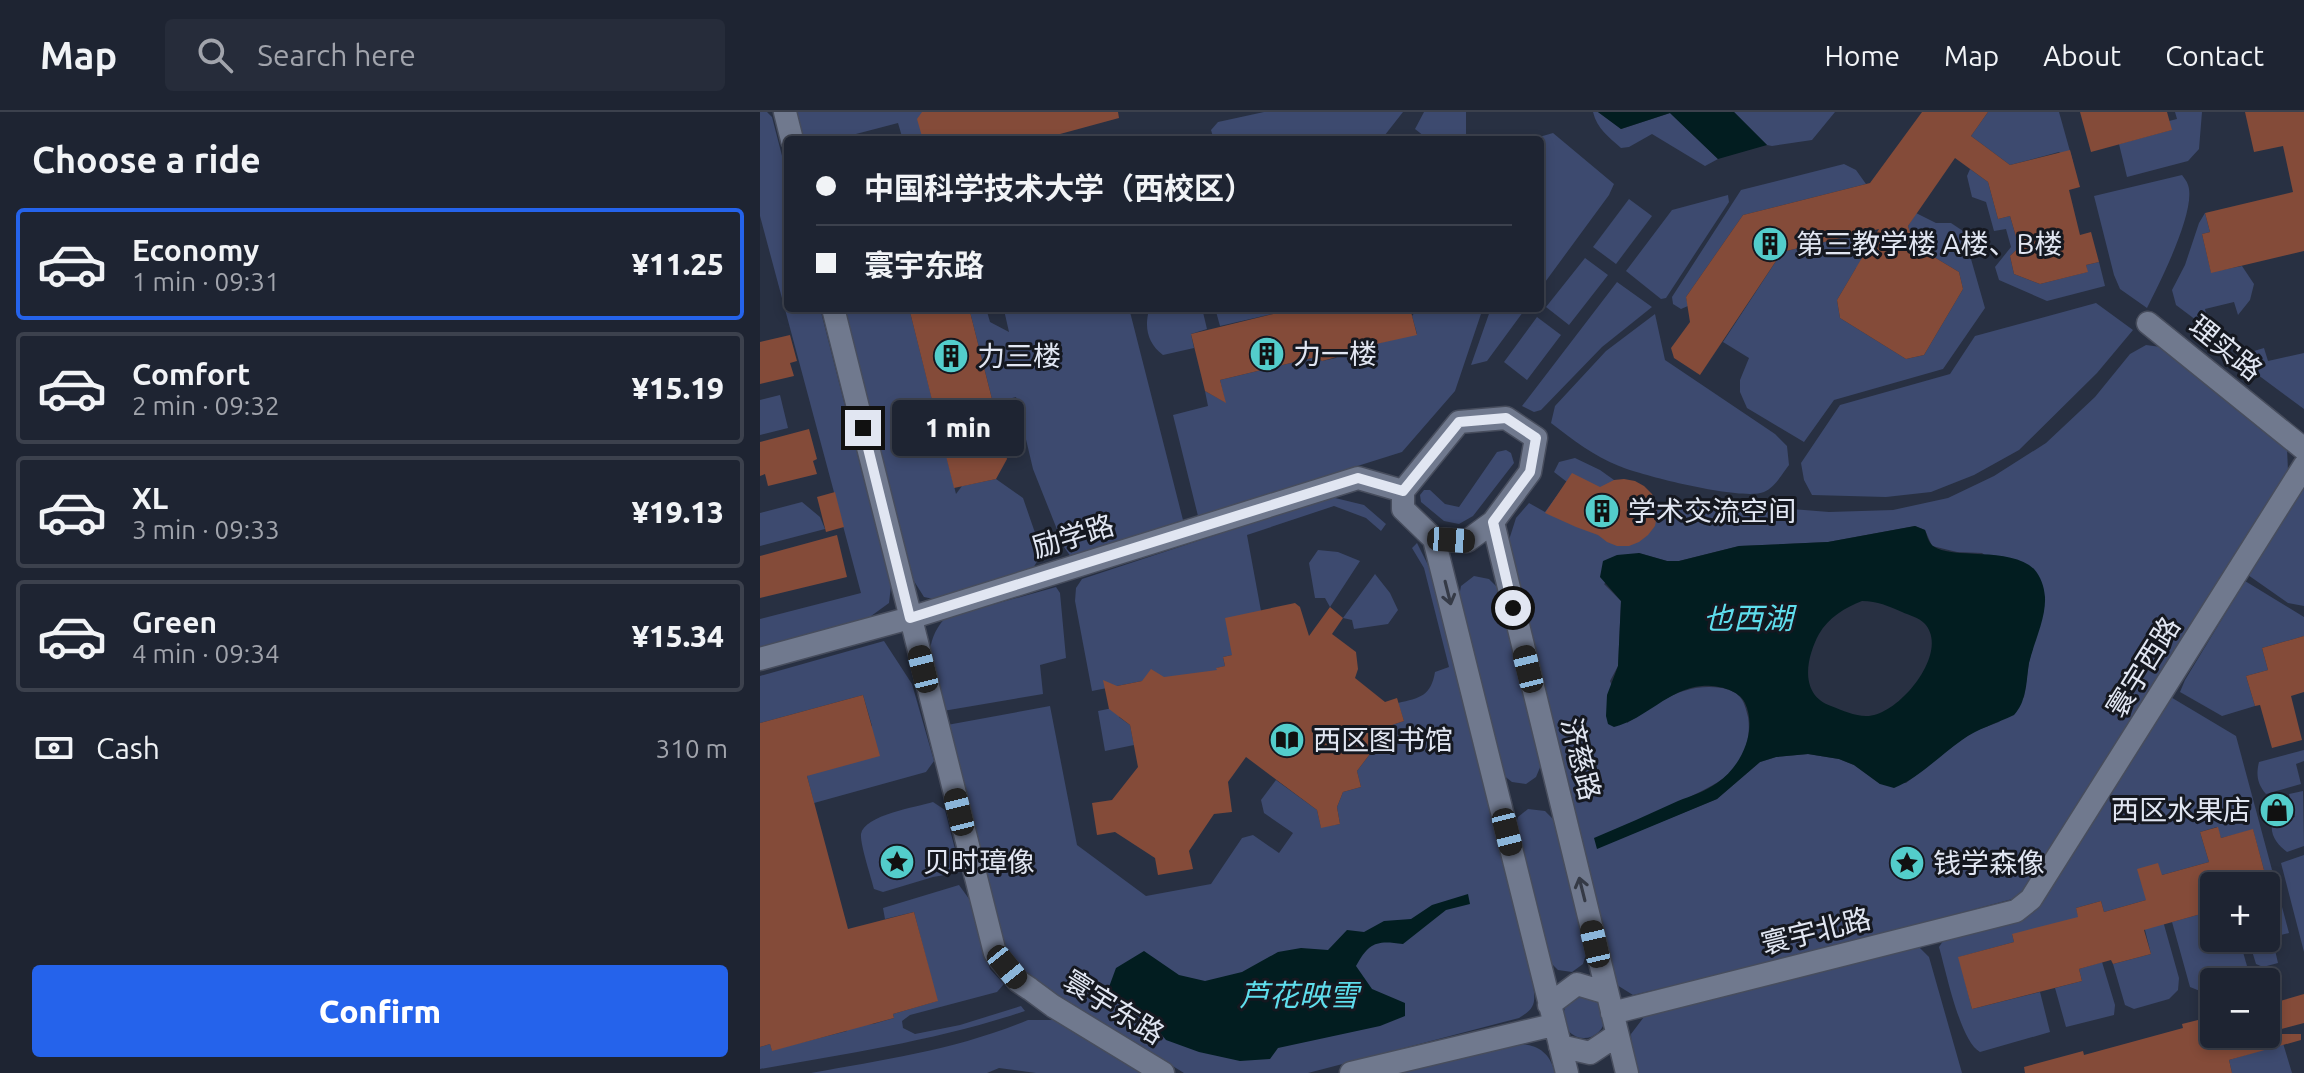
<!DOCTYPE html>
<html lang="en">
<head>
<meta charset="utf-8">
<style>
  :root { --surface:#1e2432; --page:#262c3a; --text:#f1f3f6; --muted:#a1a4ac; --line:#3c414d; --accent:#2563eb }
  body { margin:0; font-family:Ubuntu,"Noto Sans SC",sans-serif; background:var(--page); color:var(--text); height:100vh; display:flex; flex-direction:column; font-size:30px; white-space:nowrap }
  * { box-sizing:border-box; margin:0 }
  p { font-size:26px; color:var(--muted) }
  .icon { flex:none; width:44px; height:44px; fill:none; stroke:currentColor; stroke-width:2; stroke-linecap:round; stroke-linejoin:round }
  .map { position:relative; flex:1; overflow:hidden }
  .panel { display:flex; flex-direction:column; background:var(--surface); width:760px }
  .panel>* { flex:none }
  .top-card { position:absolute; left:24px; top:24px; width:760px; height:176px; border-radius:8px; box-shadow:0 4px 12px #0003,0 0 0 2px var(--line); display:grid; align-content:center; height:176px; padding:0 32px; background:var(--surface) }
  .controls { position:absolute; left:1440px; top:760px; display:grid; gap:16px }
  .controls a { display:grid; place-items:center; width:80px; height:80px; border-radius:8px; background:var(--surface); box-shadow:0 4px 12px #0003,0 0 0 2px var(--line); font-size:40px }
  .end { position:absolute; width:36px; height:36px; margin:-18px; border:10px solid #e1e6f2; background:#111; box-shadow:0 0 0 4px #111 }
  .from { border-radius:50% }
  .bubble { position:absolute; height:56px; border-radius:8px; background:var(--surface); box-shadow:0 4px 12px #0003,0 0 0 2px var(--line); font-size:26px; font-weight:800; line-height:56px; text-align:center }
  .car { position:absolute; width:24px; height:48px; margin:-24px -12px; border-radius:10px; box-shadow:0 0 6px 2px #0007; background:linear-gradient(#222 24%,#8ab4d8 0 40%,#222 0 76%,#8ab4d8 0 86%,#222 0) }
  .top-card b { display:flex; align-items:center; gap:28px; height:76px; font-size:30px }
  .top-card b+b { border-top:2px solid var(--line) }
  .top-card i { width:20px; height:20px; background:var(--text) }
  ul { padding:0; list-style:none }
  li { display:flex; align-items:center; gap:24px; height:112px; margin:0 16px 12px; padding:0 16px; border:4px solid var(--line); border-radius:8px }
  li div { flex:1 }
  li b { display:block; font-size:30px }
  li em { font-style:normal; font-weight:800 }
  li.selected { border-color:var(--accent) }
  li>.icon { width:72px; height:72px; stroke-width:1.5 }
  h2 { padding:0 32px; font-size:36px; line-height:96px }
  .pay { display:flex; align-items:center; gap:20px; height:88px; padding:0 32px; font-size:30px }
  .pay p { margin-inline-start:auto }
  .button { display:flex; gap:16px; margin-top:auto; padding:16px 32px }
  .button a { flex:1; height:92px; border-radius:8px; background:var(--accent); color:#fff; font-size:32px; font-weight:800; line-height:92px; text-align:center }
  header { display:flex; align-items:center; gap:48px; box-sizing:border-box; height:112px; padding:0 40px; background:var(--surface); border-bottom:2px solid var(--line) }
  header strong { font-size:38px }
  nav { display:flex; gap:44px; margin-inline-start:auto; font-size:28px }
  .search { width:560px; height:72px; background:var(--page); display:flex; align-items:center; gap:20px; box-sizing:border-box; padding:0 28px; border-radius:8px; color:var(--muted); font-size:30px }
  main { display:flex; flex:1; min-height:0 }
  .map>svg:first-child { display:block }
  .green { fill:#3d4a6f; fill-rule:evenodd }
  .water { fill:#021d20; fill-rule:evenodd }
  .building { fill:#844b39 }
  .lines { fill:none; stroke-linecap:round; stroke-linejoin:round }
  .minor-casing { stroke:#474d5d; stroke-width:25 }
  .minor { stroke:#70798e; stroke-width:22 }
  .oneway { stroke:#353a46 }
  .route { stroke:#e1e6f2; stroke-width:10 }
  .labels { text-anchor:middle; stroke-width:6; stroke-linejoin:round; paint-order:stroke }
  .poi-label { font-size:28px; fill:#e1e6f2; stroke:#151820; text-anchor:start }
  .street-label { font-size:28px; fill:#e1e6f2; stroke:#151820 }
  .water-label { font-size:30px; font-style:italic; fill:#5eddec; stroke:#151820 }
</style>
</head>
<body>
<header>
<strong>Map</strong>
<div class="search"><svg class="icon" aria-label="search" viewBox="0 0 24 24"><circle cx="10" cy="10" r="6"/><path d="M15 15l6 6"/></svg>Search here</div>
<nav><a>Home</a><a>Map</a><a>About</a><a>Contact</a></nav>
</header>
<main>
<section class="panel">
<h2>Choose a ride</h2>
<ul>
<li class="selected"><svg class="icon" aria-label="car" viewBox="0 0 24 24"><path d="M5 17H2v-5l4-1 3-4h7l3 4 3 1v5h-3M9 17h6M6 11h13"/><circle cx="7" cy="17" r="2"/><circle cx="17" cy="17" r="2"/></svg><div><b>Economy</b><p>1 min · 09:31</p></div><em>¥11.25</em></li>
<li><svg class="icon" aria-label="car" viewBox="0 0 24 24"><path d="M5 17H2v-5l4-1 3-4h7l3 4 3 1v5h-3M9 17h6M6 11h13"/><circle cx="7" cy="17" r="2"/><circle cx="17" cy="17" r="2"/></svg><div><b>Comfort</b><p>2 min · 09:32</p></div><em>¥15.19</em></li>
<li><svg class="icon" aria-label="car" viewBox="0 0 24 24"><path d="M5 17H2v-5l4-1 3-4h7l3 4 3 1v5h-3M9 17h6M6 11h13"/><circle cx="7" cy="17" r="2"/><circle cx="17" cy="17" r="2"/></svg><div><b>XL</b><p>3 min · 09:33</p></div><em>¥19.13</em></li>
<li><svg class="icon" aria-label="car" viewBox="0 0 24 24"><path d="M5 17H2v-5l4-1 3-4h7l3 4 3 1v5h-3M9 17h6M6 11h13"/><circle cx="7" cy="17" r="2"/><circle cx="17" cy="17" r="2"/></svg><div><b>Green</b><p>4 min · 09:34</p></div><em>¥15.34</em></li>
</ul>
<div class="pay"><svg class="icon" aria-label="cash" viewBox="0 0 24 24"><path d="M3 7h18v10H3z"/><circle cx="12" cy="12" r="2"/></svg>Cash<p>310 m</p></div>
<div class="button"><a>Confirm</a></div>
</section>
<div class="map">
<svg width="1544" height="961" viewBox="0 0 1544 961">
  <rect width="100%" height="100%" fill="#283042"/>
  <path class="green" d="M 0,0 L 7,0 L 12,5 L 28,67 L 28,196 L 60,196 L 131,474 L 129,491 L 107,507 L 0,536 L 0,507 L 101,481 L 0,104 Z
    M 34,0 L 162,0 L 163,28 L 143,28 L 138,11 L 73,28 L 42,28 Z
    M 504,0 L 643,0 L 621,28 L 454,28 L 451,18 L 458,10 Z
    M 664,0 L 706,0 L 706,27 L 669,28 L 655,17 Z
    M 833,0 L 838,0 L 861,17 L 910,1 L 958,47 L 945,54 L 892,22 L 869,35 L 861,36 C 849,25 837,17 833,0 Z
    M 974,0 L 1075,0 L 1052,28 L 1012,34 L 1007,33 Z
    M 1228,0 L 1299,0 L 1313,50 L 1299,40 L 1250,53 L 1211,24 Z
    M 1415,0 L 1442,0 L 1439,37 L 1428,49 L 1367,65 L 1359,32 L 1411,18 L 1409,9 L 1417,7 Z
    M 793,21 L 854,72 L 849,83 L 780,177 L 780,28 L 769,28 Z
    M 1084,52 L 1096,58 L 1106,72 L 983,103 L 926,185 L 928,194 L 921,197 L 913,192 L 912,185 L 981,78 Z
    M 1210,57 L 1228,70 L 1238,107 L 1250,104 L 1259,135 L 1250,144 L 1254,162 L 1280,172 L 1327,160 L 1326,153 L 1339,150 L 1345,174 L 1287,189 L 1239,168 L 1235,155 L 1251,135 L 1246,117 L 1234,119 L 1226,90 L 1212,85 L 1207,64 Z
    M 1422,63 C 1424,66 1427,69 1428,73 C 1437,98 1399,172 1387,196 L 1360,177 L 1354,163 L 1334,84 Z
    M 968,83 L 969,90 L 906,186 L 901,187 L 866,159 L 912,98 Z
    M 869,87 L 892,104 L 856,152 L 833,135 Z
    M 1156,101 L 1176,111 L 1191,111 L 1203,119 L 1225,196 L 1183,257 L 1074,288 L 1044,330 L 987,296 L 980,280 L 980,268 L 989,246 L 963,230 L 1022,140 L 1103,121 L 1111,152 L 1096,156 L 1077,188 L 1080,206 L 1146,247 L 1164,243 L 1203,177 L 1199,160 L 1154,133 L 1148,114 Z
    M 1445,101 L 1450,120 L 1442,122 L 1451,160 L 1482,154 L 1494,172 L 1490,188 L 1478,203 L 1474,190 L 1445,197 L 1448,210 L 1440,211 L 1416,193 L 1412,178 L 1425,153 L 1439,111 Z
    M 825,146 L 848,163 L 809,213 L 786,195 Z
    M 857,170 L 892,195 L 842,235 L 781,298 L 774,300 L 762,294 Z
    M 1336,191 L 1373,218 L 1337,261 L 1259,338 L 1214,363 L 1171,380 L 1126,385 L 1052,383 L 1044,368 L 1041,351 L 1080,293 L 1190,262 L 1215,224 Z
    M 82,196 L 149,196 L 196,382 L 202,374 L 236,367 L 263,386 L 282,441 L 272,458 L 178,488 L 164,485 L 147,458 Z
    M 209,196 L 226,196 L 230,210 L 249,220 L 244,198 L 276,196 L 282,201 L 297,196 L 369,196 L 423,408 L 311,445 L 304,435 L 273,357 L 256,285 L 233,291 Z
    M 397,196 L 442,196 L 447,217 L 431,222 L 434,236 L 403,243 C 388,232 384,216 389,198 Z
    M 455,196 L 538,196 L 460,214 Z
    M 658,196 L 723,196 L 695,279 L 642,340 L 438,404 L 413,303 L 448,294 L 445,279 L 465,290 L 460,268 L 556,245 L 562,249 L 576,246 L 580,240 L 657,222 L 652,204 Z
    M 731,196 L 766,196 L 727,249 L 711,253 Z
    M 895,202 L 905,248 L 1015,322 L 1027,334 L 1029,353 C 1022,362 1015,375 1004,380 C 983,389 883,364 859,354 C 834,344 813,328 791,311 L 795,294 L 846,239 Z
    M 777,205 L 801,223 L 767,268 L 744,250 Z
    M 1386,233 L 1401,235 L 1527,336 L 1528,359 L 1402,564 L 1260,785 L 1034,845 L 873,883 L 857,873 L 748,431 L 756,406 L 769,391 L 785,400 L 807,370 L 794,360 L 799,350 L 815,346 L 840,358 L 854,368 L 881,374 L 896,392 L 970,392 L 1069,400 L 1133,398 L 1188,386 L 1234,364 L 1286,331 L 1335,285 L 1370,242 ZM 1155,414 L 1165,418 L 1172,434 L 1197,440 L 1222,441 L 1285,488 L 1269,550 L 1264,585 L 1239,610 L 1215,619 L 1201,628 L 1146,671 L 1120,672 L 1094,653 L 1079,647 L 1048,642 L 1016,645 L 1000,650 L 957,687 L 837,736 C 867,719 898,702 928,686 C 944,677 962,671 974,656 C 986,642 991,622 988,605 C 984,587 980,580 962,576 C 923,570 898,591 867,611 L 850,569 L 858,554 L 861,489 L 844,472 L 879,441 L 907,449 L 919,449 L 979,434 L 1068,430 Z
    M 1504,236 L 1508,249 L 1544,241 L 1544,297 L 1490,257 L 1494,239 Z
    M 20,283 L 28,316 L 0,323 L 0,288 Z
    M 746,338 L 751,341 L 754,351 L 713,404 L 699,412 L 684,409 L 661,390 L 660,383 L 664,378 L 670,378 L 685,392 L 699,395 L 737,340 Z
    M 1544,374 L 1544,494 L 1528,491 L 1488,463 L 1536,380 Z
    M 571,385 L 604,393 L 626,412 L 621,419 L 606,406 L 574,394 L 487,423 L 501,499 L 472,543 L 463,545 L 465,554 L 457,556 L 458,565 L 382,569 L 332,579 L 315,489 L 316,476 L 322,467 Z
    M 42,390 L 60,405 L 65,417 L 0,434 L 0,401 Z
    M 657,431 L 670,457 L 773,870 C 775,890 777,895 759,906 L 548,961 L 424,961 L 269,865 L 254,850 L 241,826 L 187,613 L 290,594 L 317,733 L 386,784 L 451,772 L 482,726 L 493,723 L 519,741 L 533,721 L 504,701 L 501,688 L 516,668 L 557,698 L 561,715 L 580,712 L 577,695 L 583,680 L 601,675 L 597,659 L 632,613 L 644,609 L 638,591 C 660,586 671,584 675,560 L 689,555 L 664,456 L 652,436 Z
    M 558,438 L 578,440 L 600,449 L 570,495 L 565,486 L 555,486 L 549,451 Z
    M 615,462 L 630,481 L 638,498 L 628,512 L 594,517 L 592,508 L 583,506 Z
    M 714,464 L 729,467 L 739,477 L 781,653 L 776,665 L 766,672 L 752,670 L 743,663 L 699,485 L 701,474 Z
    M 1485,469 L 1544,505 L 1544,524 L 1502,536 L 1508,558 L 1486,564 L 1495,594 L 1462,604 L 1420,580 L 1425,568 Z
    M 296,475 L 300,481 L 306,546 L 280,553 L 283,582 L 183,599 C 174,563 158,537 185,506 Z
    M 124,529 L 152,572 L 174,649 L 166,660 L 54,691 L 47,664 L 112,614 L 103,583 L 0,611 L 0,564 Z
    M 1409,584 L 1476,624 L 1529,821 L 1512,825 L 1518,851 L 1503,855 L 1496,852 L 1488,826 L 1506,826 L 1506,774 L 1473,774 L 1470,763 L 1474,762 L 1476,766 L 1504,758 L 1493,718 L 1461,726 L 1457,715 L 1440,720 L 1449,750 L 1402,763 L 1386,788 L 1344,800 L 1341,789 L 1316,796 L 1325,828 L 1252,822 L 1254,830 L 1199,845 L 1212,897 L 1280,880 L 1290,920 L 1220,940 C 1200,929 1186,859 1179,835 L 1185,826 L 1265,804 Z
    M 367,593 L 359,605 L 370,613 L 374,633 L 345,639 L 338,599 Z
    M 1544,638 L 1544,649 L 1536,652 L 1541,672 L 1506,682 C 1497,672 1496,662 1499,650 Z
    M 1543,679 L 1544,734 L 1527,740 C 1518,733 1510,724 1512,711 L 1535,705 L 1529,682 Z
    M 173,690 L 185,698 L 198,749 L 196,761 L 173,765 L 123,780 L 114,777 C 111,765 100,732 101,722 C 104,703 157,695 173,690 Z
    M 768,697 L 785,699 L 795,709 L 827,839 L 823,852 L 812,860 L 798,858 L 788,848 L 755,716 L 758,705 Z
    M 1544,743 L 1544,840 L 1521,751 Z
    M 1462,766 L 1464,774 L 1454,774 L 1454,826 L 1479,826 L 1489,861 L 1470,870 L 1454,870 L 1454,875 L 1440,879 L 1430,875 L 1412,810 L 1448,800 L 1441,772 Z
    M 199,773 L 212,791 L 221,831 L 230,857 L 244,872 L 237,880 L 150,903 L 142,909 L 143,916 L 155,922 L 200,913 L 261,894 L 265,899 C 179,928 90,941 0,957 L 0,935 L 10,932 L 12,938 L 87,919 L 86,914 L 113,912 L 134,906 L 133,902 L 177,889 L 154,800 L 125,807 L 123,796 Z
    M 1403,809 L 1419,866 L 1418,878 L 1409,887 L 1374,897 L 1365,893 L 1353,852 L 1391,842 L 1384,814 Z
    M 1159,835 L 1169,845 L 1202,961 L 876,961 L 872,947 L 871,922 L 887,901 Z
    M 1342,850 L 1355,893 L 1354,903 L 1306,915 L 1295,876 L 1322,869 L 1319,857 Z
    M803 905a21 21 0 1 1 42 0a21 21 0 1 1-42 0Z
    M 268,908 L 299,908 L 386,961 L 276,961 L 239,956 L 227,961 L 51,961 C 124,948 199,937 268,908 Z
    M 1519,918 L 1532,961 L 1472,961 L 1469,948 L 1511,935 L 1507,921 Z
    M 747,931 C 771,932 788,934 795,961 L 628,961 Z"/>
  <path class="water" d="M 838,0 L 974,0 L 1007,33 L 958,47 L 910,1 L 861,17 Z
    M 1155,414 L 1165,418 C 1167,423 1168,430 1173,434 C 1191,448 1250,434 1274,457 C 1281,465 1284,474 1285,485 C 1286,507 1274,530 1269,551 C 1267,563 1267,576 1263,587 C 1261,594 1258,598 1254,603 C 1237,611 1217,617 1202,628 C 1179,644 1160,665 1134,676 L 1120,672 L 1094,653 L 1079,647 L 1048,642 L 1016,645 L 1000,650 L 957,687 L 837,737 L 834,726 C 862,714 890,702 918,689 C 931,684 946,679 957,671 C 981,655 998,619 985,591 C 978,577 956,573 942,574 C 908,577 886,607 854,615 L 848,612 L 846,604 L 847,583 L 858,554 L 861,489 L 840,465 L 843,449 L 857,443 L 879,441 L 907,449 L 919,449 L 979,434 L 1068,430 ZM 1102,489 C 1118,489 1128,494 1142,500 C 1149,503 1159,506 1164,511 C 1192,539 1138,605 1106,604 C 1095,604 1081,598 1071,594 C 1039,583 1046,546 1059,522 C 1068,506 1086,495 1102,489 Z
    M 708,782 L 710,792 L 686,798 L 643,832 C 617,828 609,830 596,854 L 612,877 L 645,891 L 645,904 L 620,914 L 518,936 L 510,947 L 480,949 L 439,940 L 406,928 L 391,910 L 366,891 L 353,888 L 349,875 L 356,856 L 384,839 L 419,863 L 445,869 L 482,860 L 518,840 L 541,836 L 568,838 L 587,818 L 604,820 L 624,809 L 651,807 L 672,793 Z"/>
  <path class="building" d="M 162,0 L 358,0 L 359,6 L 278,28 L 163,28 L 157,7 Z
    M 1162,0 L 1228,0 L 1211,24 L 1250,53 L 1310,38 L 1320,75 L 1309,78 L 1320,123 L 1331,120 L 1339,150 L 1326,153 L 1328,160 L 1280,172 L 1254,162 L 1250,144 L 1259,135 L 1250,104 L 1238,107 L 1228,70 L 1195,46 L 1148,114 L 1154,133 L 1199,160 L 1203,177 L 1164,243 L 1146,247 L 1080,206 L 1077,188 L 1119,117 L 1022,140 L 940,263 L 914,246 L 911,236 L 930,210 L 926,185 L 983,103 L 1110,71 Z
    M 1320,0 L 1407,0 L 1412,18 L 1331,40 Z
    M 1485,0 L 1544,0 L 1544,139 L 1451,161 L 1442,122 L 1450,120 L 1445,101 L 1533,80 L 1523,34 L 1494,40 Z
    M 149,196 L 209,196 L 236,303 L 253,312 L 243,330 L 247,347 L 236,367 L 194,376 Z
    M 538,196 L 650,196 L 657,223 L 580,240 L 577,245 L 562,249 L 556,245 L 460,268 L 466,291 L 445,279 L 431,222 Z
    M 30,223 L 37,249 L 30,251 L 34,264 L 0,272 L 0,230 Z
    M 49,317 L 57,347 L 53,349 L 57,362 L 8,374 L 5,362 L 0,364 L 0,330 Z
    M 812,361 L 840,375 L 854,368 L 864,367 L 875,369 L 884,374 L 892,382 L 896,392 L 897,403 L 895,414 L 888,423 L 879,430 L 869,434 L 857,434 L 847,430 L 838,423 L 816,415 L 785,401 Z
    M 75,380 L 84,415 L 66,420 L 57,385 Z
    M 77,423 L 87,465 L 0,486 L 0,444 Z
    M 535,491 L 540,495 L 549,524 L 570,495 L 583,506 L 572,522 L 596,540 L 598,557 L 595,566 L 625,590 L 637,586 L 644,609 L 632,613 L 597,659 L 601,675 L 583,680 L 577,695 L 580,712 L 561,716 L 557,698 L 486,645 L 468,670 L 472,700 L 454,702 L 429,739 L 433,757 L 398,763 L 395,746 L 355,720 L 337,723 L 332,691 L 352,688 L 378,655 L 370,613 L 349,597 L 343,568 L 357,574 L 382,569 L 391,557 L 404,565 L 457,558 L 456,556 L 465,554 L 463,545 L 472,543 L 465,506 Z
    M 1544,524 L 1544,580 L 1531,584 L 1542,628 L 1512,636 L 1500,593 L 1495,594 L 1486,564 L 1508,558 L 1502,536 Z
    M 103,583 L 120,644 L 47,664 L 88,817 L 154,800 L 178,889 L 133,902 L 134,906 L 12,939 L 10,932 L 0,935 L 0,611 Z
    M 1458,715 L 1461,726 L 1493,717 L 1504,758 L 1476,766 L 1474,762 L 1441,772 L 1448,800 L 1384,818 L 1391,842 L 1353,852 L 1351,848 L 1319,857 L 1322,869 L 1212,897 L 1198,845 L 1254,830 L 1252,822 L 1318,805 L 1316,796 L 1341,789 L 1344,800 L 1386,788 L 1377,757 L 1398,751 L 1402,763 L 1449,750 L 1440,720 Z
    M 1544,882 L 1544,911 L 1506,921 L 1506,893 Z
    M 1454,904 L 1454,922 L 1541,922 L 1541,928 L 1469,948 L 1472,961 L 1265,961 L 1264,955 L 1323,939 L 1324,943 L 1423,916 L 1422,912 Z"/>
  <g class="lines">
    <defs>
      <path id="minor" d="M 25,0 L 32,28
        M 73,196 L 235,841 L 258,869 L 270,877 L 293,894 L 403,961
        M 1388,211 L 1544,337
        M 674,427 L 707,429 L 733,410
        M 0,547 L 150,506 L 598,366 L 643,379
        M 789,893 L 817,872 L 847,881
        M 852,901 L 1256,799 L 1271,787 L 1544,354
        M 800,934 L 830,941 L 857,923
        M 591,961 L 793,913
        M 807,961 L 674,427 L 643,397 L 643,379 L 699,310 L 746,306 L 776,326 L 770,360 L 733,410 L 867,961"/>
    </defs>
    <use href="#minor" class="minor-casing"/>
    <use href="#minor" class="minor"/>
  </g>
  <defs><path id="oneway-shaft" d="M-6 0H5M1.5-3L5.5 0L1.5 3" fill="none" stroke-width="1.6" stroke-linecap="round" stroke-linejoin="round" transform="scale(2)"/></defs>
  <g class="oneway">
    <use href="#oneway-shaft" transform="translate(688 481) rotate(76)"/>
    <use href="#oneway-shaft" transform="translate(822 777) rotate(-104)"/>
  </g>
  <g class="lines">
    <path class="route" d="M 103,316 L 150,506 L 598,366 L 643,379 L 699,310 L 746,306 L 776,326 L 770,360 L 733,410 L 753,496"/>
  </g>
  <defs>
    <symbol id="building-disc" viewBox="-11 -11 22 22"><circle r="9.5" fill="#53cdcb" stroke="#151820"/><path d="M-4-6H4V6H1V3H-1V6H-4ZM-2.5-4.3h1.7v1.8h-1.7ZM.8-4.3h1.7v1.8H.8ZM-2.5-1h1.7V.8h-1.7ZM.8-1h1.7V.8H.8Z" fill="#111"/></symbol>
    <symbol id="library-disc" viewBox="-11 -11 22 22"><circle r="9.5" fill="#53cdcb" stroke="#151820"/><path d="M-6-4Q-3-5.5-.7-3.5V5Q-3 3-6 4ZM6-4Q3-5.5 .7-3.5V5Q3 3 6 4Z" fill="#111"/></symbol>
    <symbol id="shop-disc" viewBox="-11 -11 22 22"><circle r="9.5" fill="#53cdcb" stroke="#151820"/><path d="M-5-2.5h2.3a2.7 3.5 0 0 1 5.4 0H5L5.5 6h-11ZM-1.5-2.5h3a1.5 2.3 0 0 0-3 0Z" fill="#111"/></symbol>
    <symbol id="sight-disc" viewBox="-11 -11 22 22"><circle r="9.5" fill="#53cdcb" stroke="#151820"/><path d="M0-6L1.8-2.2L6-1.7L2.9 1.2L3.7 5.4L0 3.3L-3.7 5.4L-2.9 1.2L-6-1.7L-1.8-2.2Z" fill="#111"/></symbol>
  </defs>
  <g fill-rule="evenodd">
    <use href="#building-disc" x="990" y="112" width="40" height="40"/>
    <use href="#building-disc" x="487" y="222" width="40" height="40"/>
    <use href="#building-disc" x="171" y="224" width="40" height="40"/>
    <use href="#building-disc" x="822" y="379" width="40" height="40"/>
    <use href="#library-disc" x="507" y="608" width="40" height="40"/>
    <use href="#shop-disc" x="1497" y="678" width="40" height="40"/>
    <use href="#sight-disc" x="117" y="730" width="40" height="40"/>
    <use href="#sight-disc" x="1127" y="731" width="40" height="40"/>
  </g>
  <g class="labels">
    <g class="poi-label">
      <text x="1036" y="142">第三教学楼 A楼、B楼</text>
      <text x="533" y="252">力一楼</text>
      <text x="217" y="254">力三楼</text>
      <text x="868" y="409">学术交流空间</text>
      <text x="553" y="638">西区图书馆</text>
      <text x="1491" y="708" text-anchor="end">西区水果店</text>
      <text x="163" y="760">贝时璋像</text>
      <text x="1173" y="761">钱学森像</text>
    </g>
    <g class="street-label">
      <text transform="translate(1466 236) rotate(39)" y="10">理实路</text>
      <text transform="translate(313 424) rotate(-17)" y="10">励学路</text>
      <text transform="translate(1383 555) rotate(-58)" y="10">寰宇西路</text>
      <text transform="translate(821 647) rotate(76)" y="10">济慈路</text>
      <text transform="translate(1056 819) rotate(-14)" y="10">寰宇北路</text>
      <text transform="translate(354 895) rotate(32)" y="10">寰宇东路</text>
    </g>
    <g class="water-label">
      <text x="988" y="517">也西湖</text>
      <text x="539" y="894">芦花映雪</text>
    </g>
  </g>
</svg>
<div class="controls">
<a>+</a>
<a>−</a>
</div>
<i class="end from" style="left:753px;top:496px"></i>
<i class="end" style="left:103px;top:316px"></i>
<div class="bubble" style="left:132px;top:288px;width:132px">1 min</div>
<i class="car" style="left:691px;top:428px;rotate:94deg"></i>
<i class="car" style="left:163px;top:557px;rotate:346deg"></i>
<i class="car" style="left:768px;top:557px;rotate:346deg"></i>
<i class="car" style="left:199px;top:700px;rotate:346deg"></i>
<i class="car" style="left:747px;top:720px;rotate:166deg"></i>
<i class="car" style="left:835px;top:832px;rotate:347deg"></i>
<i class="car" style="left:247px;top:855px;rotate:141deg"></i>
<div class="top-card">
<b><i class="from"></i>中国科学技术大学（西校区）</b>
<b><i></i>寰宇东路</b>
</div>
</div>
</main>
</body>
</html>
